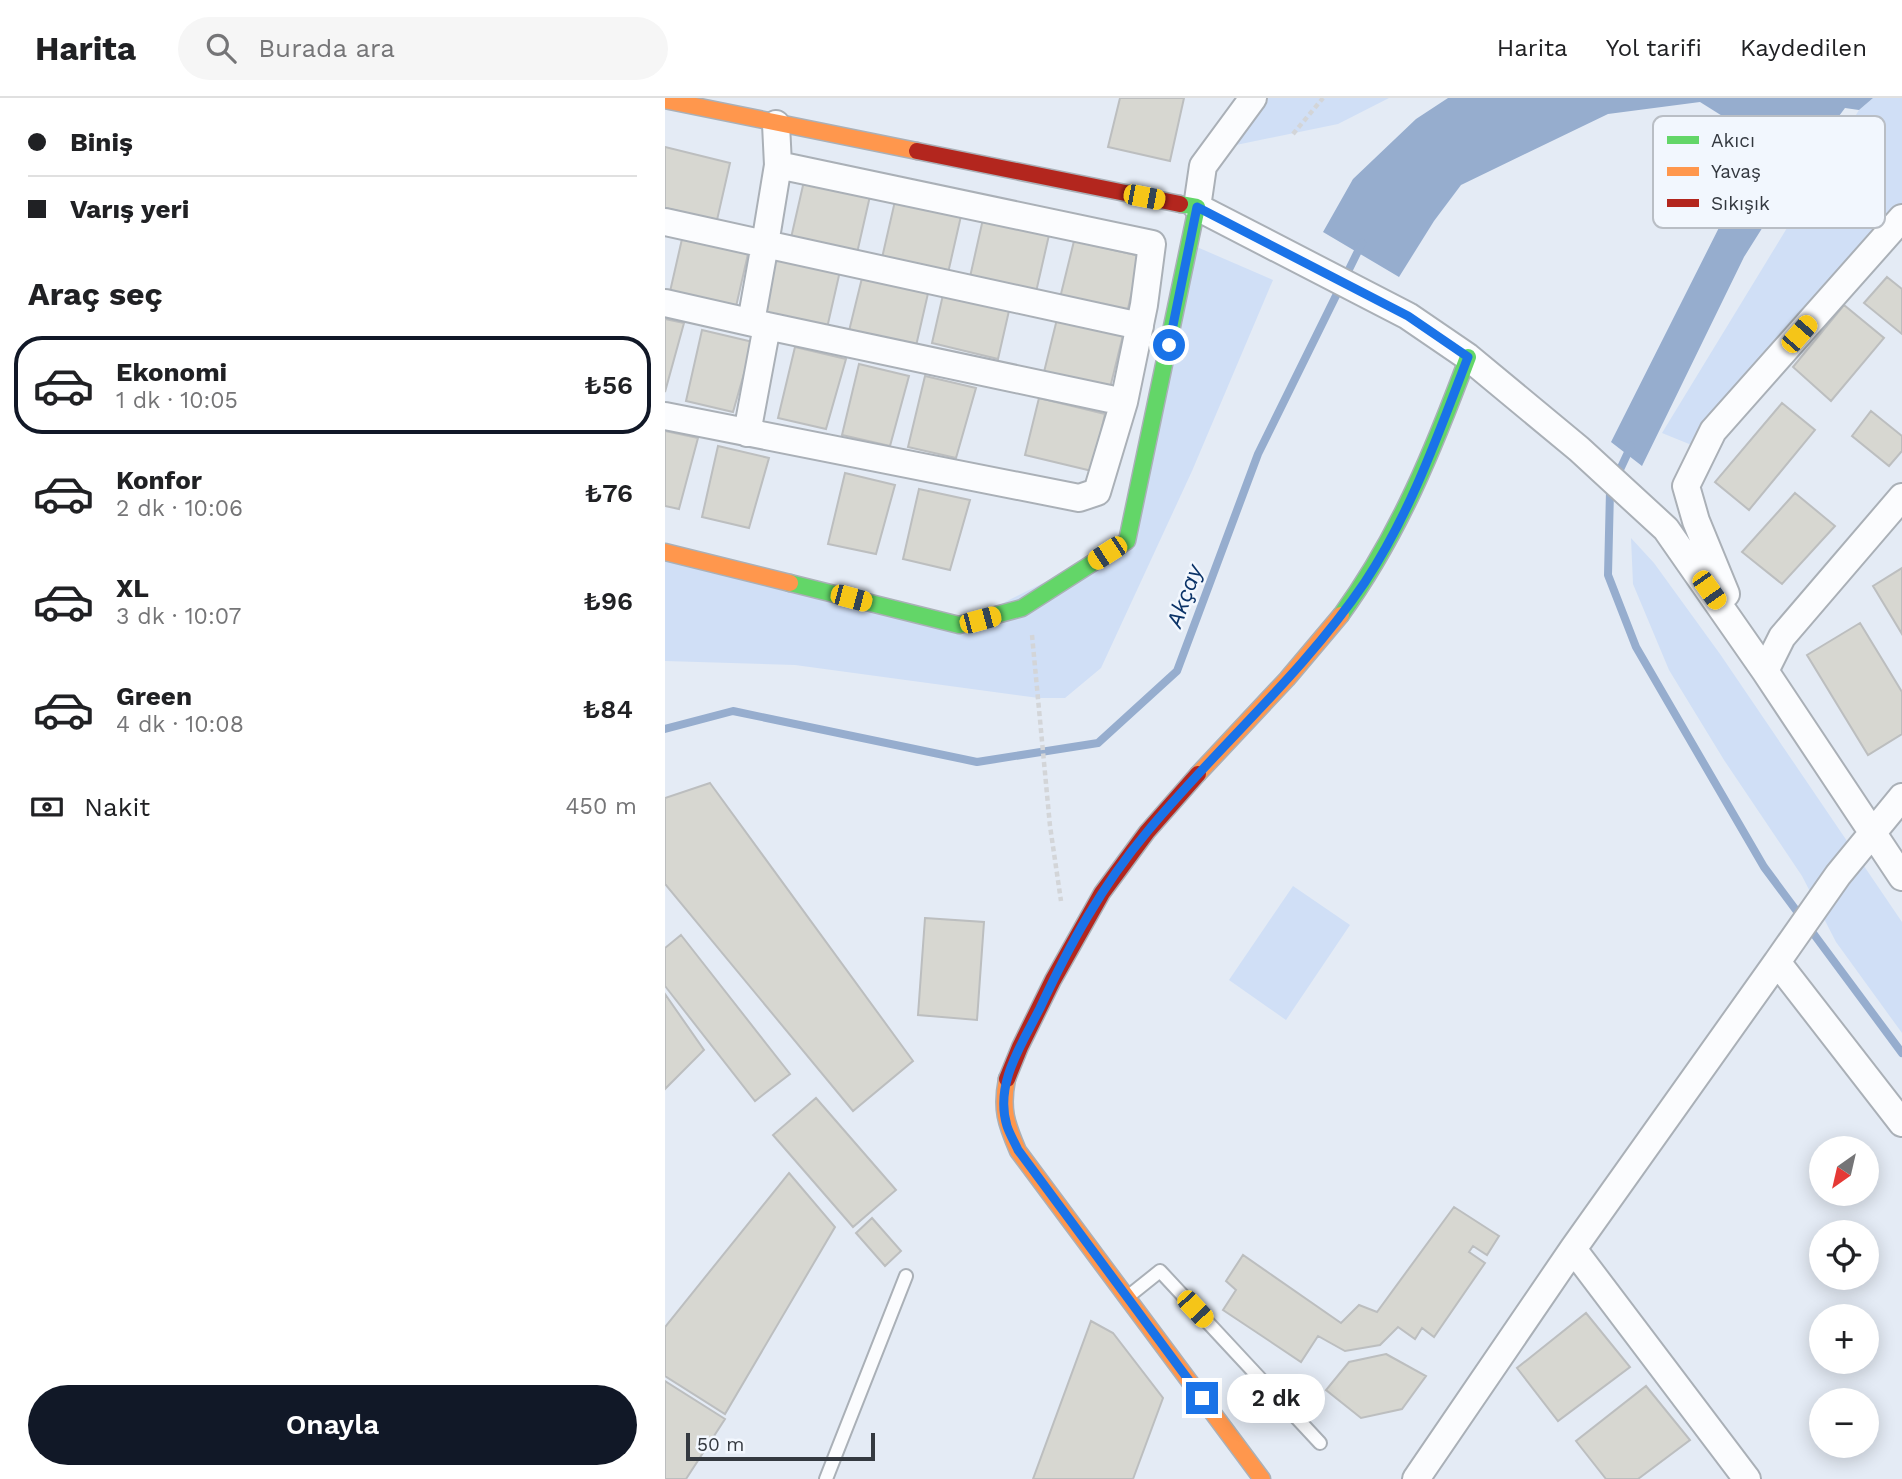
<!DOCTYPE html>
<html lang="tr">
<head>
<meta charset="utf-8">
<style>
  :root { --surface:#fff; --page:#f6f6f6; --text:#202124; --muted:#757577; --line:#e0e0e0; --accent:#111827 }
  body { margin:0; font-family:"Work Sans",sans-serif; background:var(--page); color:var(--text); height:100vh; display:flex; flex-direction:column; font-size:26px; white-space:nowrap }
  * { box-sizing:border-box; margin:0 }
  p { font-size:23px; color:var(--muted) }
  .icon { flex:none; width:38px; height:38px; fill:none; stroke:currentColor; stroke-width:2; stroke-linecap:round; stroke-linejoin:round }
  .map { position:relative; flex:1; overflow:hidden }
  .sheet { display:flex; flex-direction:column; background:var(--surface); width:665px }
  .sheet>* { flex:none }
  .guide { display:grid; align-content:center; height:154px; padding:0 28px; background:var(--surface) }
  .needle { width:46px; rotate:214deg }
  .fabs { position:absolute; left:1144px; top:1038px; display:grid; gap:14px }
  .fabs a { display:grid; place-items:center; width:70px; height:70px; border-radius:50%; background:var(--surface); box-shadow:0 4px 18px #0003; font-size:35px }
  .scale { position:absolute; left:21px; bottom:18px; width:189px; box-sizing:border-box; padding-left:7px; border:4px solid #343940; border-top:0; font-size:19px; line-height:24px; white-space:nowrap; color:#343940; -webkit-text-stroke:5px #f2f7fe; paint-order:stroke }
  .end { position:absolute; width:32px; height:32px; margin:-16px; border:9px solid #1a73e8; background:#fff; box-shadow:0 0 0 4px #fff }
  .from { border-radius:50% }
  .bubble { position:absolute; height:49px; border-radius:24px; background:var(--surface); box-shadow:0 4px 18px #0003; font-size:23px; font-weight:600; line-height:49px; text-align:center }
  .car { position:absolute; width:21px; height:42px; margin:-21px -10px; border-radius:9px; box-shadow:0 0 5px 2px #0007; background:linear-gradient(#f5c518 24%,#345 0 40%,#f5c518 0 76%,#345 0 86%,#f5c518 0) }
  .guide b { display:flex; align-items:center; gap:24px; height:66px; font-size:26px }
  .guide b+b { border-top:2px solid var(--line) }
  .guide i { width:18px; height:18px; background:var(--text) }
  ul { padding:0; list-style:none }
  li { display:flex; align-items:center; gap:21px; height:98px; margin:0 14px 10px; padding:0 14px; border:4px solid transparent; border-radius:28px }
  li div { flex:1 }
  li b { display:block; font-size:26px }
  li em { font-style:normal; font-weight:600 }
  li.selected { border-color:var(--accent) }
  li>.icon { width:63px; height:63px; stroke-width:1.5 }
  h2 { padding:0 28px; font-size:32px; line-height:84px }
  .pay { display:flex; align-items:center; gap:18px; height:77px; padding:0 28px; font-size:26px }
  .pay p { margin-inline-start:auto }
  .button { display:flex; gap:14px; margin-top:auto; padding:14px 28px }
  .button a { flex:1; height:80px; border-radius:42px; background:var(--accent); color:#fff; font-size:28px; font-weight:600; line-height:80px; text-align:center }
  header { display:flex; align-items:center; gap:42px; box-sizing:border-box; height:98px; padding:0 35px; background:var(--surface); border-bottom:2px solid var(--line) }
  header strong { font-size:33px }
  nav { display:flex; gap:38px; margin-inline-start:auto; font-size:24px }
  .search { width:490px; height:63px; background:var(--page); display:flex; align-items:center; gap:18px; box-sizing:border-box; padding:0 24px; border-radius:38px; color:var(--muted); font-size:26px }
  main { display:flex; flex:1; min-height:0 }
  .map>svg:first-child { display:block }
  .green { fill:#d0dff6 }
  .water { fill:#96adce }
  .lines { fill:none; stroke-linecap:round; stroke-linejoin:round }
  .stream { stroke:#96adce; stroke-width:8 }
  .building { fill:#d7d7d1; stroke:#bcbebf; stroke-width:2 }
  .lane-casing { stroke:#aab0b7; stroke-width:16 }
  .street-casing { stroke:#aab0b7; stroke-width:30 }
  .fast-casing { stroke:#aab0b7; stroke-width:19 }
  .slow-casing { stroke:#aab0b7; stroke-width:19 }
  .jam-casing { stroke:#aab0b7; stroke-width:19 }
  .path { stroke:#d3d5d8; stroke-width:4.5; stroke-dasharray:5 3.5; stroke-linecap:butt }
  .lane { stroke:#fbfcfe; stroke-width:12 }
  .street { stroke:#fbfcfe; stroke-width:26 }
  .fast { stroke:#63d668; stroke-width:16 }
  .slow { stroke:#ff974d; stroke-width:16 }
  .jam { stroke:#b3261e; stroke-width:16 }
  .route { stroke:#1a73e8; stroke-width:9 }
  .labels { text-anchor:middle; stroke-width:5; stroke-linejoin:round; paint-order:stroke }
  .water-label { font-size:23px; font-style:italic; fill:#0b3368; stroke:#f2f7fe }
  .key { fill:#f2f7fe; stroke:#b9bec5; stroke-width:2 }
  .key-label { font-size:19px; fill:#343940 }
</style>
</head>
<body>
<header>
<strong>Harita</strong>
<div class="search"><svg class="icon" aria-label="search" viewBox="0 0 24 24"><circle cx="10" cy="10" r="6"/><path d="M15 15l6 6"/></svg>Burada ara</div>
<nav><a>Harita</a><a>Yol tarifi</a><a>Kaydedilen</a></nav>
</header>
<main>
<section class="sheet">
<div class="guide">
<b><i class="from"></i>Biniş</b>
<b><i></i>Varış yeri</b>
</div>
<h2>Araç seç</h2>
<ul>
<li class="selected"><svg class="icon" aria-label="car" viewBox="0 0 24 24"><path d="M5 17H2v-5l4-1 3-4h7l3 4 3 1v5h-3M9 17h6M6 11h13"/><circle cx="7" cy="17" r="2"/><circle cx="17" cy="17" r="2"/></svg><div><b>Ekonomi</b><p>1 dk · 10:05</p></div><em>₺56</em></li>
<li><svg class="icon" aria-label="car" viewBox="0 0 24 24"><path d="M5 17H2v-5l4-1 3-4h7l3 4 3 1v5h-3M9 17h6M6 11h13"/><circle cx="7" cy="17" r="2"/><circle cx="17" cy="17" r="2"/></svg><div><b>Konfor</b><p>2 dk · 10:06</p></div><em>₺76</em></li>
<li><svg class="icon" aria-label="car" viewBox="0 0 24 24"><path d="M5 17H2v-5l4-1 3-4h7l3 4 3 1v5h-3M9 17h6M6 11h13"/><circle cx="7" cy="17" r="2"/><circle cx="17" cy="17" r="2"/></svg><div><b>XL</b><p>3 dk · 10:07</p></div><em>₺96</em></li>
<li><svg class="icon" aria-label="car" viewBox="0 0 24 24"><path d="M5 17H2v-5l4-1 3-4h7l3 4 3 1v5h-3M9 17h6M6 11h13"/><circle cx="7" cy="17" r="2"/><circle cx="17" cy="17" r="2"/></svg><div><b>Green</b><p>4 dk · 10:08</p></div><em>₺84</em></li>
</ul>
<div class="pay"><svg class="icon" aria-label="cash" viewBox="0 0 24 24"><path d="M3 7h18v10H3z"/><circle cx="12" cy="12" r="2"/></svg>Nakit<p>450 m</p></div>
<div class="button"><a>Onayla</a></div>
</section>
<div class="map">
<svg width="1237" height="1381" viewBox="0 0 1237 1381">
  <rect width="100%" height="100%" fill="#e4ebf5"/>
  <path class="green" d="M 602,0 L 724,0 L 673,26 L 571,47 Z
    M 1208,0 L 1237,0 L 1237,120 L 1029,348 L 997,335 L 1194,12 Z
    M 525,146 L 608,182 L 527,373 L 436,570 L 400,600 L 374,600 L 130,567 L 0,563 L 0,456 L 294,527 L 462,443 Z
    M 966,440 L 989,465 L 1055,556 L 1237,824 L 1237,935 L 1171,844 L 1137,778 L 1059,662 L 1004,572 L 968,486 Z
    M 628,788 L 685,827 L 621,922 L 564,882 Z"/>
  <path class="water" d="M 783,0 L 1208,0 L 1194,12 L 1180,10 L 1133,73 L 1079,159 L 977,368 L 946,344 L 1081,76 L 1086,36 L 1035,4 L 943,16 L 796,87 L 769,123 L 734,179 L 658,134 L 688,81 L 751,21 Z"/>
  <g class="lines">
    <path class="stream" d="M 966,348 L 945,393 L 943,477 L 971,549 L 1099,769 L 1237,955
      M 0,631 L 68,613 L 312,664 L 433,645 L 512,573 L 593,356 L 697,145"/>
  </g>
  <path class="building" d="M 455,0 L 519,0 L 505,63 L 443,49 Z
    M 0,49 L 65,65 L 52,122 L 0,110 Z
    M 139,83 L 205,98 L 192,155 L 126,140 Z
    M 230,103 L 296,118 L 283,175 L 217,160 Z
    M 318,121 L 384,137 L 371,194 L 305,179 Z
    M 17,141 L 83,156 L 70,213 L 4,198 Z
    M 409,143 L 475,158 L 462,215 L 395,200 Z
    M 109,157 L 175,173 L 162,230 L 96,214 Z
    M 198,176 L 264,191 L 251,248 L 184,233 Z
    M 1222,179 L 1237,191 L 1237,236 L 1199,205 Z
    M 280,188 L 346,204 L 333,261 L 267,245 Z
    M 1179,207 L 1219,240 L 1166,303 L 1128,269 Z
    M 393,217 L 459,233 L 445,290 L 379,274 Z
    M 0,221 L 19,225 L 0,294 Z
    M 37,232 L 88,244 L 68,314 L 21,303 Z
    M 130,249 L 181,261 L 161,331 L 113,320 Z
    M 194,266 L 244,278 L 225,348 L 177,337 Z
    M 260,278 L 311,290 L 291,360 L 243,349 Z
    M 374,300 L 440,316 L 427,373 L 360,357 Z
    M 1117,305 L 1150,332 L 1084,412 L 1050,384 Z
    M 1206,313 L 1237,338 L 1237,353 L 1224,368 L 1187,338 Z
    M 0,333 L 33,340 L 14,411 L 0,408 Z
    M 53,348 L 104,360 L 84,430 L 37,419 Z
    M 180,375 L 230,387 L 211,456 L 163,446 Z
    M 254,391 L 305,402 L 285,472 L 238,461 Z
    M 1130,395 L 1170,428 L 1117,486 L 1077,454 Z
    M 1237,470 L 1237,536 L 1208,488 Z
    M 1195,525 L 1237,594 L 1237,636 L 1203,657 L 1142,557 Z
    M 45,685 L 248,963 L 188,1013 L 0,786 L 0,700 Z
    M 260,820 L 319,824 L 312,922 L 253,917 Z
    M 16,837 L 125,976 L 90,1003 L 0,888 L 0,850 Z
    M 0,896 L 39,952 L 0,991 Z
    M 151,1000 L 231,1092 L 188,1129 L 108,1037 Z
    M 124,1075 L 170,1129 L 60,1316 L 0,1278 L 0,1229 Z
    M 789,1109 L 834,1138 L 822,1157 L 808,1148 L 804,1154 L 820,1165 L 769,1239 L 757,1230 L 750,1241 L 733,1229 L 715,1247 L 680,1253 L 653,1238 L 636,1264 L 558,1212 L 571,1192 L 561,1183 L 578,1157 L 676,1225 L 694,1207 L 712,1214 Z
    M 207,1120 L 236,1153 L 220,1168 L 191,1135 Z
    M 921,1215 L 965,1269 L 893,1323 L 852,1270 Z
    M 426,1223 L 448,1235 L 498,1300 L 468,1381 L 368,1381 Z
    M 721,1256 L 761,1278 L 737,1311 L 696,1320 L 661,1292 L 684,1264 Z
    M 0,1283 L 60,1321 L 21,1381 L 0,1381 Z
    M 981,1288 L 1025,1342 L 973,1381 L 941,1381 L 911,1343 Z"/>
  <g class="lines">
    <defs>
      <path id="lane" d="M 465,1197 L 495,1173 L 655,1345
        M 161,1381 L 241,1178"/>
      <path id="street" d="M 588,0 L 538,68 L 532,109 L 743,218 L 803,259 L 914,351 L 1001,431 L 1100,573
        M 111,26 L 113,67 L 100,146 L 475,228
        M 0,124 L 100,146 L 86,224
        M 0,205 L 102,228 L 82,335
        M 102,228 L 459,304
        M 0,318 L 414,400 L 432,394 L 459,304 L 479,207 L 487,146 L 113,67
        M 1237,399 L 1117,539 L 1100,573 L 1237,779
        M 1061,496 L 1031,423 L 1021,388 L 1048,333 L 1237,120
        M 1112,864 L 1173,777 L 1237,699
        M 908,1151 L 1112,864 L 1237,1025
        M 751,1381 L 908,1151 L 1082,1381"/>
      <path id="fast" d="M 125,485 L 294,527 L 357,510 L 462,443 L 532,109 L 515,106
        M 676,517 C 734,437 769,350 803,259"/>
      <path id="slow" d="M 0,2 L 252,53
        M 0,454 L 125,485
        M 533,676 L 622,581 L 676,517
        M 342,981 C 336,1011 341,1025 353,1053 L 597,1381"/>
      <path id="jam" d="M 252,53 L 515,106
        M 342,981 L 355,949 L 388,882 L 437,795 L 482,734 L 533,676"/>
    </defs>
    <use href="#lane" class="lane-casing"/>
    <use href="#street" class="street-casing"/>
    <use href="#fast" class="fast-casing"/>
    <use href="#slow" class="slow-casing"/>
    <use href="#jam" class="jam-casing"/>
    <path class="path" d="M 628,36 L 658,0
      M 367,537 L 385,728 L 396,803"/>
    <use href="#lane" class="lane"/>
    <use href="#street" class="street"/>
    <use href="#fast" class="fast"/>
    <use href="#slow" class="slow"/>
    <use href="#jam" class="jam"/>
  </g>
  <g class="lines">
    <path class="route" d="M 504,247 L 532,109 L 743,218 L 803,259 C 773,337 746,414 700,484 C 638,576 552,649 482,734 C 436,789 405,846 375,910 C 357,946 329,986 342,1028 C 345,1037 350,1045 353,1052 L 537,1300"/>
  </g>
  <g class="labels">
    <g class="water-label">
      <text transform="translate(519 498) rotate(-70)" y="8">Akçay</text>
    </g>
  </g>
  <rect x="988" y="18" width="232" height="112" rx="10" class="key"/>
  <rect x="1002" y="38" width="32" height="8" fill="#63d668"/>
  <rect x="1002" y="69" width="32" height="9" fill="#ff974d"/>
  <rect x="1002" y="101" width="32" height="8" fill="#b3261e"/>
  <g class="key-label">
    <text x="1046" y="49">Akıcı</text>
    <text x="1046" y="80">Yavaş</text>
    <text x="1046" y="112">Sıkışık</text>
  </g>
</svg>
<div class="fabs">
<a><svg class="needle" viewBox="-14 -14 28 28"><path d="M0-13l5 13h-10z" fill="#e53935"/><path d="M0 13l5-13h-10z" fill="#757577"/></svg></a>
<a><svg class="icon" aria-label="locate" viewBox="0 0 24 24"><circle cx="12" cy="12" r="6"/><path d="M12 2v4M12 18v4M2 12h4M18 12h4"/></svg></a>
<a>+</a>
<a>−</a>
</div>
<div class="scale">50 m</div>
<i class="end from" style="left:504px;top:247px"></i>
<i class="end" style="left:537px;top:1300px"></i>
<div class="bubble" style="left:562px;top:1276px;width:98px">2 dk</div>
<i class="car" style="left:479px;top:99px;rotate:101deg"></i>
<i class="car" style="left:1134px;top:236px;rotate:41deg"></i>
<i class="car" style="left:442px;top:455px;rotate:237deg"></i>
<i class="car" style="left:1044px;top:492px;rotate:145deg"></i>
<i class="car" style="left:186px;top:500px;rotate:105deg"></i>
<i class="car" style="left:315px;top:522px;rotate:75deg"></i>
<i class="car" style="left:530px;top:1211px;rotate:137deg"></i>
</div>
</main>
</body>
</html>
